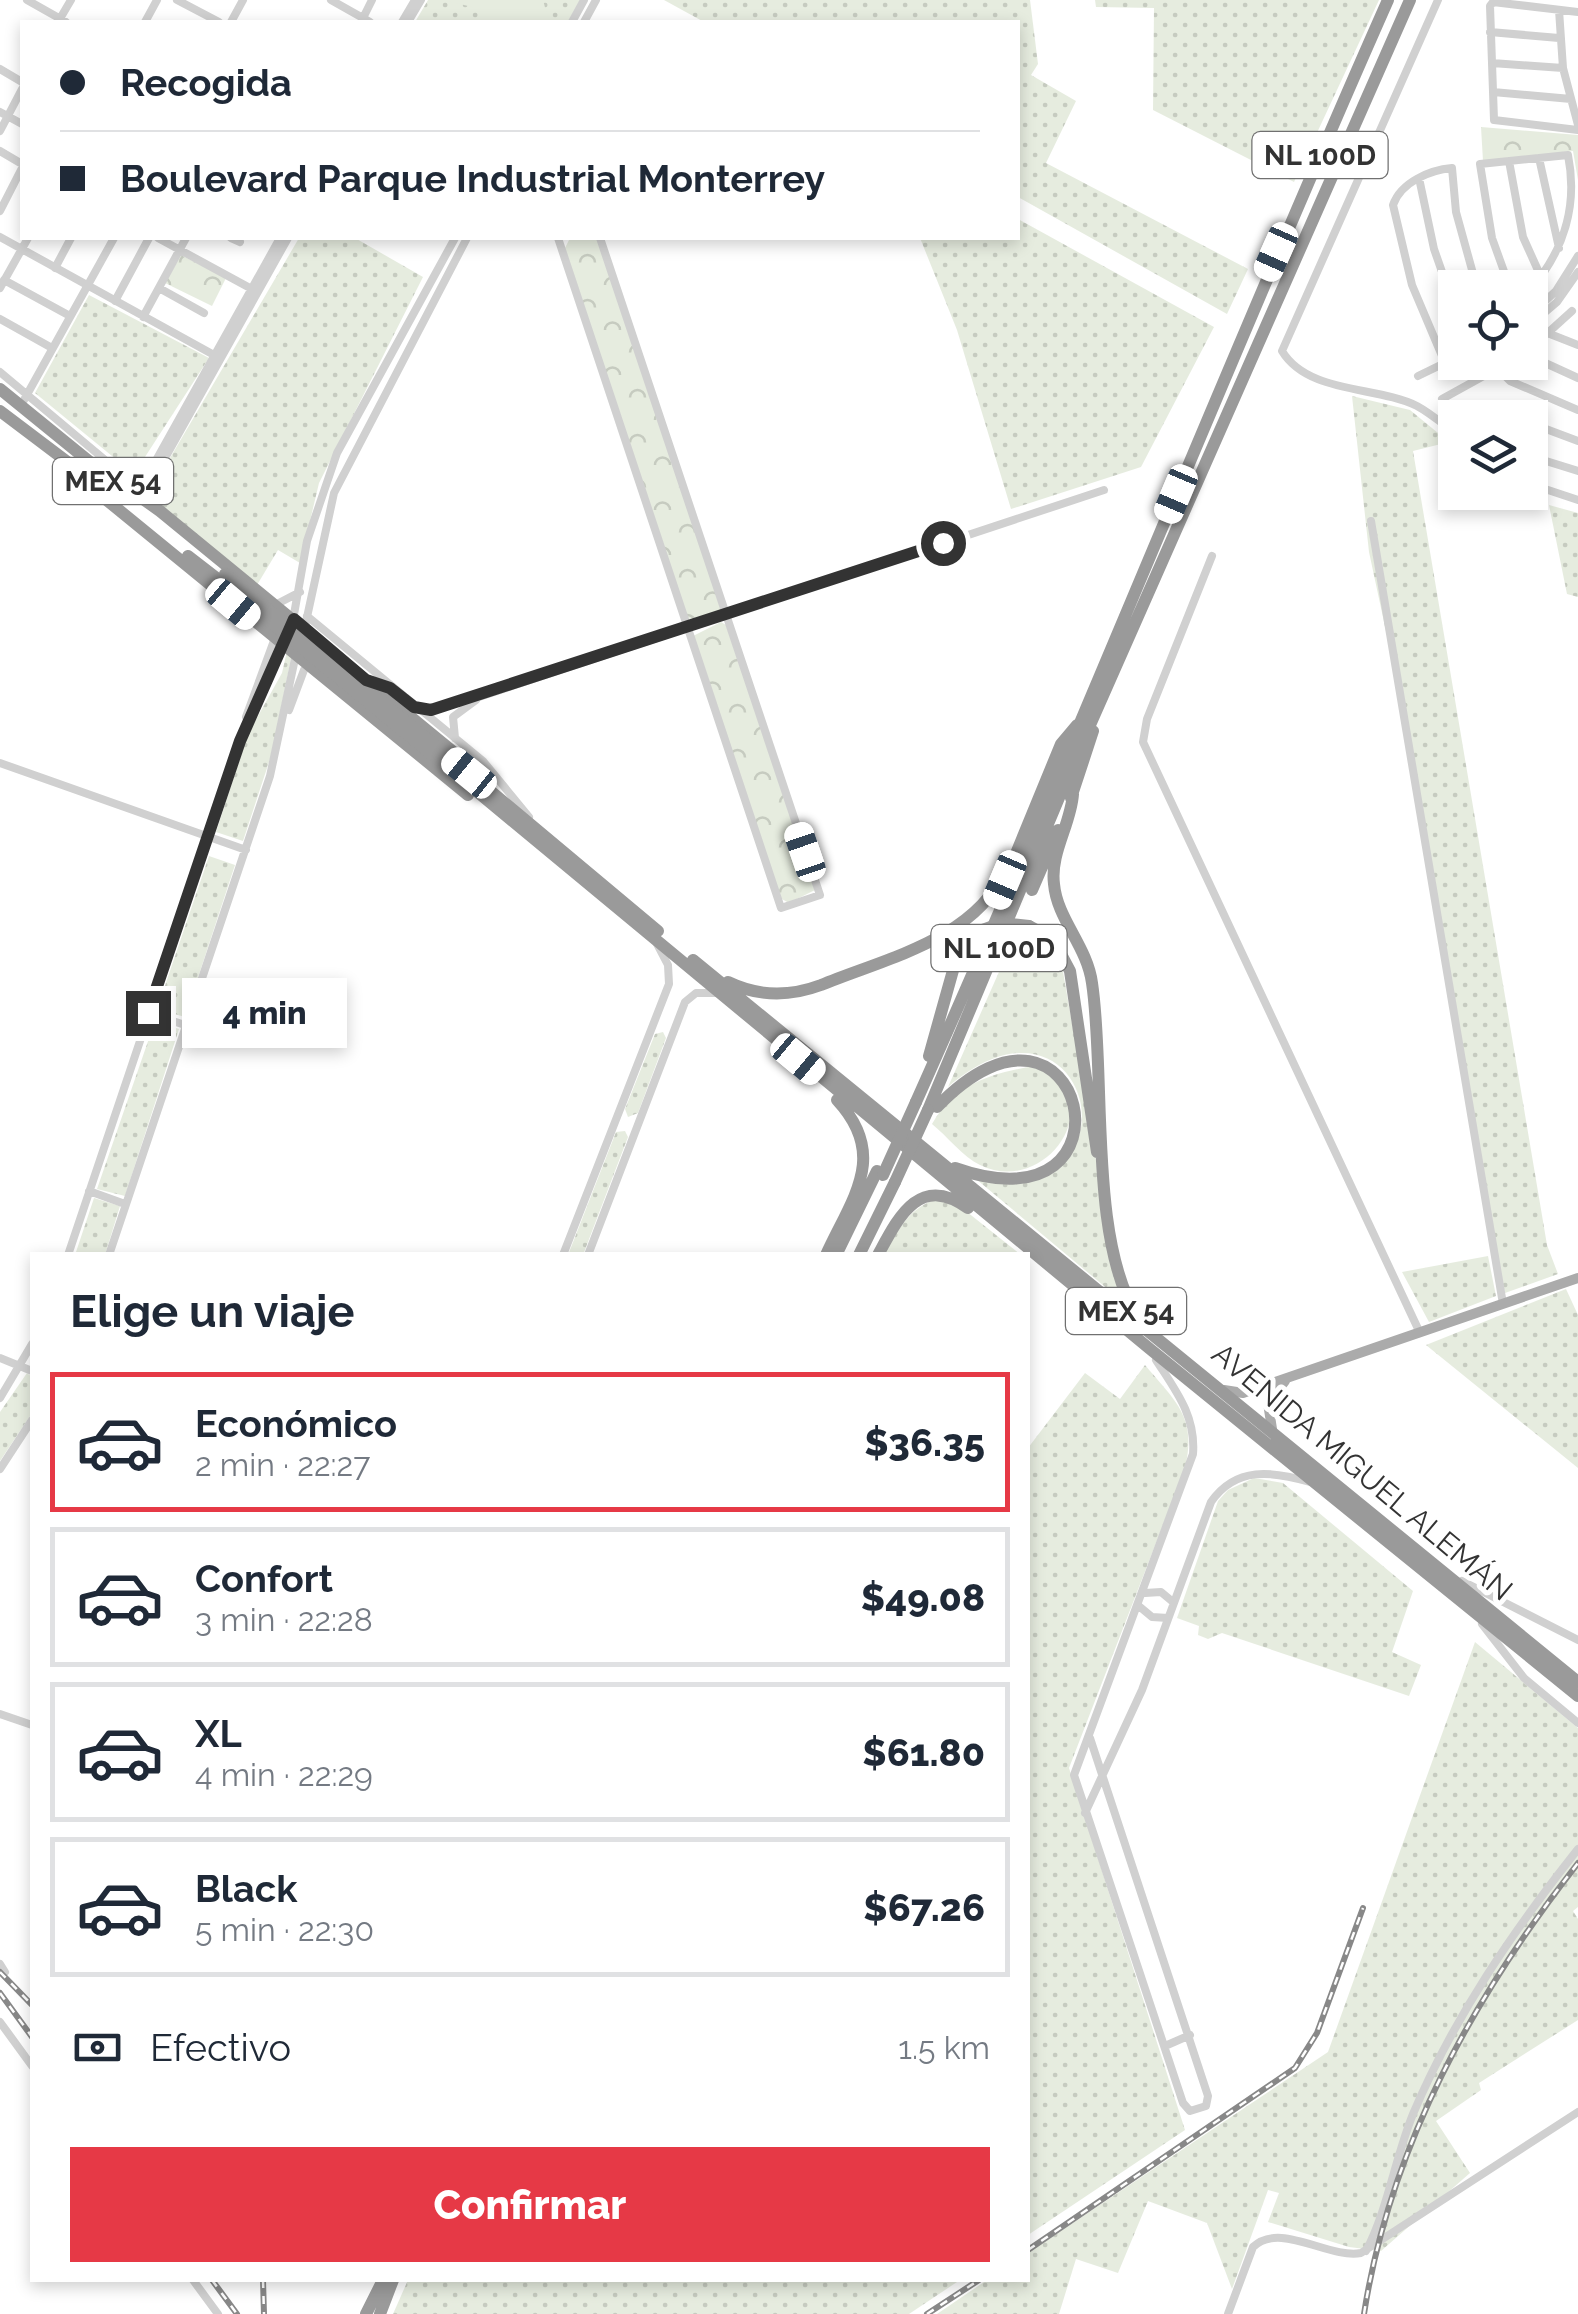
<!DOCTYPE html>
<html lang="es">
<head>
<meta charset="utf-8">
<style>
  :root { --surface:#fff; --page:#f2f2f3; --text:#1f2937; --muted:#747a83; --line:#e0e1e3; --accent:#e63946 }
  body { margin:0; font-family:Raleway,sans-serif; background:var(--page); color:var(--text); height:100vh; display:flex; flex-direction:column; font-size:38px; white-space:nowrap }
  * { box-sizing:border-box; margin:0 }
  p { font-size:32px; color:var(--muted) }
  .icon { flex:none; width:55px; height:55px; fill:none; stroke:currentColor; stroke-width:2; stroke-linecap:round; stroke-linejoin:round }
  .map { position:relative; flex:1; overflow:hidden }
  .details { position:absolute; left:30px; top:1252px; width:1000px; height:1030px; display:flex; flex-direction:column; background:var(--surface); border-radius:0px; box-shadow:0 5px 15px #0003 }
  .details>* { flex:none }
  .hud { position:absolute; left:20px; top:20px; width:1000px; height:220px; border-radius:0px; box-shadow:0 5px 15px #0003; display:grid; align-content:center; height:220px; padding:0 40px; background:var(--surface) }
  .fabs { position:absolute; left:1438px; top:270px; display:grid; gap:20px }
  .fabs a { display:grid; place-items:center; width:110px; height:110px; border-radius:0px; background:var(--surface); box-shadow:0 5px 15px #0003; font-size:50px }
  .end { position:absolute; width:45px; height:45px; margin:-22px; border:12px solid #333; background:#fff; box-shadow:0 0 0 5px #fff }
  .from { border-radius:50% }
  .bubble { position:absolute; height:70px; border-radius:0px; background:var(--surface); box-shadow:0 5px 15px #0003; font-size:32px; font-weight:800; line-height:70px; text-align:center }
  .car { position:absolute; width:30px; height:60px; margin:-30px -15px; border-radius:12px; box-shadow:0 0 8px 2px #0007; background:linear-gradient(#fff 24%,#345 0 40%,#fff 0 76%,#345 0 86%,#fff 0) }
  .hud b { display:flex; align-items:center; gap:35px; height:95px; font-size:38px }
  .hud b+b { border-top:2px solid var(--line) }
  .hud i { width:25px; height:25px; background:var(--text) }
  ul { padding:0; list-style:none }
  li { display:flex; align-items:center; gap:30px; height:140px; margin:0 20px 15px; padding:0 20px; border:5px solid var(--line); border-radius:0px }
  li div { flex:1 }
  li b { display:block; font-size:38px }
  li em { font-style:normal; font-weight:800 }
  li.current { border-color:var(--accent) }
  li>.icon { width:90px; height:90px; stroke-width:1.5 }
  h2 { padding:0 40px; font-size:45px; line-height:120px }
  .pay { display:flex; align-items:center; gap:25px; height:110px; padding:0 40px; font-size:38px }
  .pay p { margin-inline-start:auto }
  .cta { display:flex; gap:20px; margin-top:auto; padding:20px 40px }
  .cta a { flex:1; height:115px; border-radius:0px; background:var(--accent); color:#fff; font-size:40px; font-weight:800; line-height:115px; text-align:center }
  .map>svg:first-child { display:block }
  .grass { fill:url(#grass-dots) }
  .forest { fill:url(#forest-crowns) }
  .pitch { fill:#e6ecdf }
  .lines { fill:none; stroke-linecap:round; stroke-linejoin:round }
  .minor { stroke:#d0d0d0; stroke-width:8 }
  .major { stroke:#ababab; stroke-width:10 }
  .highway { stroke:#9a9a9a; stroke-width:12 }
  .rail-casing { stroke:#888; stroke-width:6 }
  .rail { stroke:#fff; stroke-width:2.5; stroke-dasharray:8; stroke-linecap:butt }
  .highway-bridge { stroke:#9a9a9a; stroke-width:12 }
  .route { stroke:#333; stroke-width:12 }
  .labels { text-anchor:middle; stroke-width:10; stroke-linejoin:round; paint-order:stroke }
  .shield { fill:#fff; stroke:#707070; stroke-width:2.5 }
  .shield-label { font-size:28px; font-weight:bold; fill:#333 }
  .street-label { font-size:30px; fill:#333; stroke:#fff }
</style>
</head>
<body>
<div class="map">
<svg width="1578" height="2314" viewBox="0 0 1578 2314">
  <defs>
    <pattern id="grass-dots" width="8" height="8" patternUnits="userSpaceOnUse" patternTransform="scale(2.5)"><rect width="8" height="8" fill="#e6ecdf"/><path d="M2 2h.1M6 6h.1" fill="none" stroke="#c6cbc0" stroke-width="1.8" stroke-linecap="round"/></pattern>
    <pattern id="forest-crowns" width="20" height="18" patternUnits="userSpaceOnUse" patternTransform="scale(2.5)"><rect width="20" height="18" fill="#e6ecdf"/><path d="M2 6a3 3 0 1 1 6 0M12 15a3 3 0 1 1 6 0" fill="none" stroke="#c6cbc0"/></pattern>
  </defs>
  <rect width="100%" height="100%" fill="#fff"/>
  <path class="grass" d="M 428,0 L 580,0 L 568,22 L 415,22 Z
    M 664,0 L 1030,0 L 1038,64 L 1031,75 L 1076,101 L 1046,163 L 1248,269 L 1227,314 L 1018,197 L 1018,22 L 704,22 Z
    M 1095,0 L 1379,0 L 1294,182 L 1153,110 L 1154,8 L 1096,7 Z
    M 1018,219 L 1214,327 L 1141,467 L 1011,509 L 957,330 L 920,238 L 1018,238 Z
    M 299,238 L 355,238 L 423,277 L 319,483 L 300,563 L 278,550 L 257,585 L 158,504 L 153,487 Z
    M 89,295 L 209,358 L 134,474 L 35,393 Z
    M 1352,396 L 1410,410 L 1449,442 L 1413,451 L 1547,1245 L 1558,1274 L 1505,1293 L 1494,1248 L 1408,734 L 1369,552 Z
    M 1549,505 L 1578,513 L 1578,597 L 1567,594 Z
    M 287,651 L 292,654 L 271,756 L 243,841 L 216,832 L 248,734 L 282,673 Z
    M 209,856 L 235,865 L 185,1017 L 157,1009 Z
    M 1018,929 L 1043,937 L 1062,966 L 1102,1195 L 1128,1306 L 970,1174 C 1150,1217 1091,964 948,1087 Z
    M 155,1021 L 179,1029 L 125,1196 L 97,1189 Z
    M 663,1032 L 666,1038 L 638,1113 L 628,1117 L 625,1109 L 655,1034 Z
    M 1033,1066 C 1115,1097 1047,1198 980,1165 C 963,1157 947,1136 932,1124 C 956,1083 990,1074 1033,1066 Z
    M 625,1131 L 628,1137 L 583,1255 L 568,1255 L 616,1132 Z
    M 94,1198 L 120,1206 L 105,1255 L 75,1255 Z
    M 934,1200 L 957,1204 L 1021,1255 L 884,1255 C 898,1231 907,1210 934,1200 Z
    M 1488,1256 L 1496,1296 L 1429,1322 L 1402,1272 Z
    M 1566,1289 L 1578,1315 L 1578,1468 L 1426,1345 Z
    M 1145,1365 C 1176,1402 1197,1417 1185,1468 L 1069,1768 L 1185,2130 L 1028,2235 L 1028,1448 L 1085,1373 L 1120,1399 Z
    M 27,1373 L 32,1377 L 32,1413 L 0,1461 L 0,1412 Z
    M 1254,1478 L 1283,1483 L 1413,1591 L 1392,1652 L 1421,1665 L 1409,1696 L 1222,1633 L 1208,1639 L 1198,1635 L 1199,1626 L 1177,1618 L 1218,1501 L 1228,1490 Z
    M 1475,1642 L 1578,1728 L 1578,1907 L 1573,1911 L 1578,1919 L 1578,2020 L 1479,2083 L 1481,2090 L 1436,2121 L 1470,2173 L 1381,2251 L 1349,2247 L 1268,2222 L 1279,2193 L 1268,2190 L 1232,2289 L 1207,2223 L 1148,2201 L 1118,2273 L 1076,2259 L 1059,2314 L 937,2314 L 987,2280 L 1028,2280 L 1028,2253 L 1328,2052 Z
    M 408,2280 L 960,2280 L 909,2314 L 393,2314 Z"/>
  <path class="forest" d="M 1481,127 L 1578,135 L 1578,180 L 1573,151 L 1483,161 Z
    M 570,238 L 599,238 L 722,613 L 697,621 L 687,618 L 564,250 Z
    M 181,255 L 226,278 L 212,306 L 165,283 Z
    M 721,622 L 726,625 L 815,890 L 789,903 L 780,898 L 693,636 Z"/>
  <path class="pitch" d="M 443,0 L 543,0 L 549,22 L 489,22 L 485,10 Z"/>
  <g class="lines">
    <path class="minor" d="M 27,0 L 66,22
      M 177,0 L 219,22
      M 331,0 L 370,22
      M 1438,0 L 1282,351 C 1308,394 1377,386 1417,406 C 1430,413 1443,424 1455,433
      M 1559,10 L 1563,68 L 1578,125
      M 1578,12 L 1493,2 L 1490,6 L 1494,120 L 1578,130
      M 363,18 L 372,0
      M 58,22 L 71,0
      M 145,22 L 157,0
      M 231,22 L 243,0
      M 402,22 L 415,0
      M 408,22 L 421,0
      M 572,22 L 584,0
      M 584,22 L 596,0
      M 1490,32 L 1559,38
      M 1492,63 L 1563,68
      M 0,69 L 22,82
      M 1493,92 L 1571,99
      M 0,112 L 22,124
      M 0,131 L 22,89
      M 0,151 L 22,164
      M 1539,158 L 1559,248
      M 1509,161 L 1523,237 L 1541,277
      M 1419,178 L 1434,249 L 1455,309
      M 0,211 L 22,168
      M 0,237 L 214,355
      M 158,238 L 250,288
      M 231,238 L 240,242
      M 558,238 L 781,908 L 820,895 L 600,238
      M 55,268 L 71,238
      M 4,280 L 70,316
      M 0,288 L 28,238
      M 159,288 L 204,313
      M 1510,288 L 1492,238 L 1480,164 L 1568,155 C 1578,205 1564,251 1530,290
      M 115,301 L 149,238
      M 1530,315 L 1556,291 L 1578,256
      M 143,317 L 186,238
      M 0,319 L 52,348
      M 1530,325 L 1557,302 L 1578,272
      M 1550,334 L 1578,345
      M 1530,349 L 1572,311
      M 1530,356 L 1578,378
      M 1445,363 L 1412,285 L 1393,205 C 1401,182 1430,170 1452,168 L 1456,212 L 1477,288
      M 1498,369 L 1510,381 L 1578,410
      M 0,372 L 123,475 L 140,480 L 149,473 L 280,238
      M 1418,376 L 1455,358
      M 1442,399 L 1509,362
      M 24,400 L 114,238
      M 1470,418 L 1492,407 L 1518,418
      M 1530,423 L 1578,441
      M 1530,456 L 1578,471
      M 1530,484 L 1578,500
      M 152,502 L 151,483 L 288,238
      M 1371,521 L 1503,1304
      M 1212,556 L 1147,719 L 1143,742 L 1420,1333
      M 275,605 L 300,592
      M 307,616 L 483,761 L 529,817
      M 293,620 L 307,541 L 337,453 L 455,238
      M 304,631 L 334,493 L 467,238
      M 414,707 L 431,710 L 479,697 L 1104,490
      M 289,710 L 304,670 L 311,665
      M 246,717 L 275,638
      M 455,738 L 453,717 L 476,700
      M 0,763 L 246,850
      M 148,1013 L 185,1025
      M 89,1191 L 125,1204
      M 68,1255 L 241,741 L 284,642
      M 109,1255 L 270,776 L 296,654
      M 563,1255 L 669,984 L 668,965 L 657,944
      M 588,1255 L 685,1002 L 696,993 L 719,993
      M 0,1358 L 32,1371
      M 0,1398 L 32,1344
      M 0,1469 L 32,1420
      M 1462,1581 L 1578,1640
      M 1145,1593 L 1161,1592 L 1173,1602
      M 1140,1607 L 1152,1617 L 1168,1618
      M 1482,1624 L 1524,1678 L 1578,1723
      M 0,1714 L 32,1725
      M 1090,1738 L 1208,2096 L 1206,2106 L 1190,2111 L 1183,2103 L 1074,1775 L 1193,1454 C 1196,1416 1176,1391 1156,1360
      M 1085,1813 L 1142,1690 L 1211,1502 C 1236,1466 1272,1471 1310,1482
      M 0,1964 L 5,1972
      M 0,2022 L 32,2066
      M 1165,2046 L 1190,2035
      M 1366,2251 C 1388,2209 1395,2158 1413,2114 C 1454,2017 1513,1931 1578,1849
      M 193,2280 L 218,2314
      M 1228,2314 L 1253,2247 C 1280,2221 1328,2259 1361,2253 L 1578,2112"/>
    <path class="major" d="M 1224,1390 L 1243,1393 L 1578,1278
      M 1272,1429 L 1268,1403 L 1285,1381"/>
    <path class="highway" d="M 0,389 L 96,467
      M 0,411 L 90,479
      M 92,463 L 160,511 L 479,773
      M 83,474 L 103,497 L 468,795
      M 188,556 L 219,580
      M 469,773 L 658,931
      M 463,780 L 1150,1349 L 1578,1696
      M 1073,794 C 1071,824 1050,853 1054,884 C 1057,919 1087,946 1092,983 C 1106,1075 1088,1241 1138,1317
      M 1071,798 L 1093,731
      M 1006,878 L 1061,744 L 1077,725
      M 1032,890 L 1058,830
      M 1029,926 L 1053,939 L 1070,971 L 1097,1152
      M 693,960 L 1578,1682
      M 728,982 C 759,997 789,997 821,985 C 886,958 974,940 1005,871
      M 929,1056 L 959,949 L 977,932
      M 916,1102 C 1079,737 1226,365 1388,0
      M 937,1107 C 1085,953 1147,1236 955,1168
      M 928,1110 L 1079,750 L 1410,0
      M 826,1255 C 852,1198 889,1156 837,1100
      M 836,1255 L 877,1171
      M 859,1255 L 895,1182
      M 878,1255 C 898,1218 919,1173 968,1208
      M 366,2314 L 383,2280
      M 380,2314 L 393,2280"/>
    <defs>
      <path id="rail" d="M 0,1972 L 32,2005
        M 0,1993 L 32,2037
        M 1028,2250 L 1295,2068 L 1317,2033 L 1363,1908
        M 212,2280 L 237,2314
        M 263,2280 L 264,2314
        M 927,2314 L 979,2280
        M 1364,2314 C 1390,2146 1474,1996 1578,1863"/>
    </defs>
    <use href="#rail" class="rail-casing"/>
    <use href="#rail" class="rail"/>
    <path class="highway-bridge" d="M 225,574 L 469,773
      M 219,580 L 463,780
      M 977,932 L 1002,923 L 1029,926
      M 883,1175 L 916,1102
      M 895,1182 L 928,1110"/>
  </g>
  <g class="lines">
    <path class="route" d="M 148,1013 L 240,741 L 294,619 L 366,680 L 390,688 L 414,707 L 431,710 L 943,543"/>
  </g>
  <g class="labels">
    <g class="shield">
      <rect x="1252.5" y="132" width="135" height="46" rx="8"/>
      <rect x="53" y="458" width="120" height="46" rx="8"/>
      <rect x="931.5" y="925" width="135" height="46" rx="8"/>
      <rect x="1066" y="1288" width="120" height="46" rx="8"/>
    </g>
    <g class="shield-label">
      <text x="1320" y="165">NL 100D</text>
      <text x="113" y="491">MEX 54</text>
      <text x="999" y="958">NL 100D</text>
      <text x="1126" y="1321">MEX 54</text>
    </g>
    <g class="street-label">
      <text transform="translate(1362 1472) rotate(40)" y="10">AVENIDA MIGUEL ALEMÁN</text>
    </g>
  </g>
</svg>
<div class="fabs">
<a><svg class="icon" aria-label="locate" viewBox="0 0 24 24"><circle cx="12" cy="12" r="6"/><path d="M12 2v4M12 18v4M2 12h4M18 12h4"/></svg></a>
<a><svg class="icon" aria-label="layers" viewBox="0 0 24 24"><path d="M12 4l9 5-9 5-9-5zM3 14l9 5 9-5"/></svg></a>
</div>
<i class="end from" style="left:943px;top:543px"></i>
<i class="end" style="left:148px;top:1013px"></i>
<div class="bubble" style="left:182px;top:978px;width:165px">4 min</div>
<i class="car" style="left:1276px;top:252px;rotate:204deg"></i>
<i class="car" style="left:1176px;top:494px;rotate:203deg"></i>
<i class="car" style="left:233px;top:604px;rotate:130deg"></i>
<i class="car" style="left:469px;top:773px;rotate:309deg"></i>
<i class="car" style="left:805px;top:852px;rotate:341deg"></i>
<i class="car" style="left:1005px;top:880px;rotate:203deg"></i>
<i class="car" style="left:798px;top:1059px;rotate:130deg"></i>
<div class="hud">
<b><i class="from"></i>Recogida</b>
<b><i></i>Boulevard Parque Industrial Monterrey</b>
</div>
<section class="details">
<h2>Elige un viaje</h2>
<ul>
<li class="current"><svg class="icon" aria-label="car" viewBox="0 0 24 24"><path d="M5 17H2v-5l4-1 3-4h7l3 4 3 1v5h-3M9 17h6M6 11h13"/><circle cx="7" cy="17" r="2"/><circle cx="17" cy="17" r="2"/></svg><div><b>Económico</b><p>2 min · 22:27</p></div><em>$36.35</em></li>
<li><svg class="icon" aria-label="car" viewBox="0 0 24 24"><path d="M5 17H2v-5l4-1 3-4h7l3 4 3 1v5h-3M9 17h6M6 11h13"/><circle cx="7" cy="17" r="2"/><circle cx="17" cy="17" r="2"/></svg><div><b>Confort</b><p>3 min · 22:28</p></div><em>$49.08</em></li>
<li><svg class="icon" aria-label="car" viewBox="0 0 24 24"><path d="M5 17H2v-5l4-1 3-4h7l3 4 3 1v5h-3M9 17h6M6 11h13"/><circle cx="7" cy="17" r="2"/><circle cx="17" cy="17" r="2"/></svg><div><b>XL</b><p>4 min · 22:29</p></div><em>$61.80</em></li>
<li><svg class="icon" aria-label="car" viewBox="0 0 24 24"><path d="M5 17H2v-5l4-1 3-4h7l3 4 3 1v5h-3M9 17h6M6 11h13"/><circle cx="7" cy="17" r="2"/><circle cx="17" cy="17" r="2"/></svg><div><b>Black</b><p>5 min · 22:30</p></div><em>$67.26</em></li>
</ul>
<div class="pay"><svg class="icon" aria-label="cash" viewBox="0 0 24 24"><path d="M3 7h18v10H3z"/><circle cx="12" cy="12" r="2"/></svg>Efectivo<p>1.5 km</p></div>
<div class="cta"><a>Confirmar</a></div>
</section>
</div>
</body>
</html>
